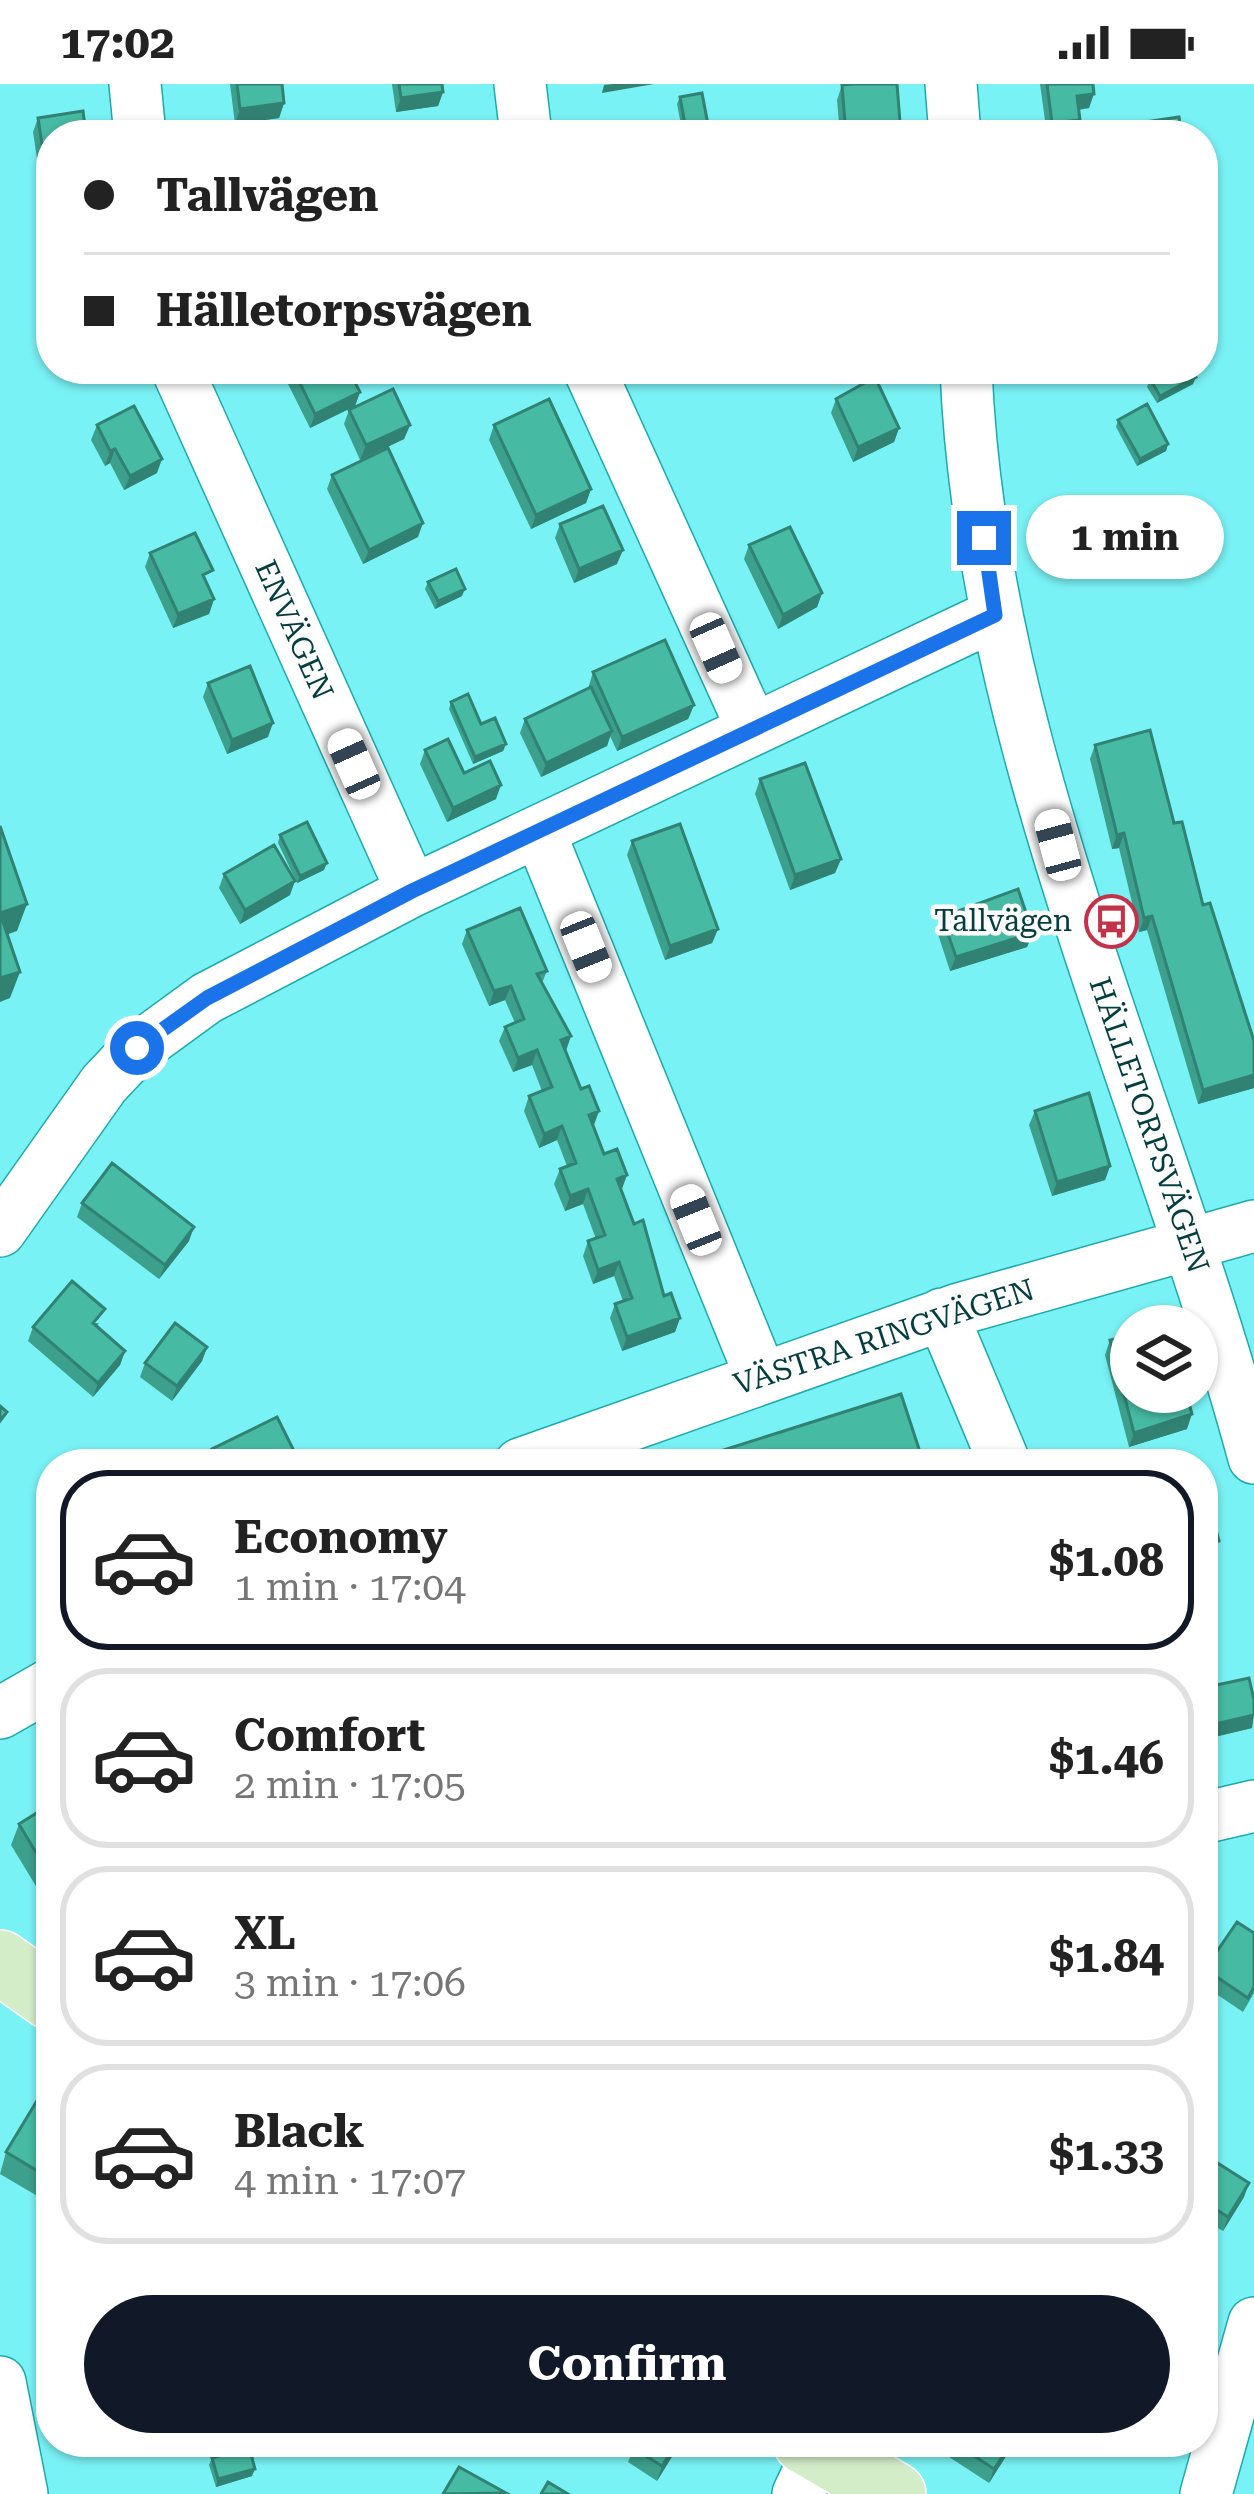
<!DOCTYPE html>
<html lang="en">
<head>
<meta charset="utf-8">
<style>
  :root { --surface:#fff; --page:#f6f6f6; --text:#222; --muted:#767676; --line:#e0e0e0; --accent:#111827 }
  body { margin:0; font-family:"Roboto Serif",serif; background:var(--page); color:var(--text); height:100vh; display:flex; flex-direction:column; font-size:45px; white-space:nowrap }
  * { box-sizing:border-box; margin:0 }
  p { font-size:39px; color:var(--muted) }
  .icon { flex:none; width:66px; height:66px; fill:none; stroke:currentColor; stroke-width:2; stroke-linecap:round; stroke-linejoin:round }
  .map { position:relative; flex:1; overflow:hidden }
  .sheet { position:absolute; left:36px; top:1365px; width:1182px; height:1008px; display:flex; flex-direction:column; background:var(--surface); border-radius:48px; box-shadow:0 3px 9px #0004 }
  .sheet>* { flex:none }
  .hud { position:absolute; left:36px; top:36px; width:1182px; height:264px; border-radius:48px; box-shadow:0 3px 9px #0004; display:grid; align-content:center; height:264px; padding:0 48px; background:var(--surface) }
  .controls { position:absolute; left:1110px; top:1221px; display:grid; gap:24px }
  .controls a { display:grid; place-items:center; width:108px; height:108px; border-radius:50%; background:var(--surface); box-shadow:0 3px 9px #0004; font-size:60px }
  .end { position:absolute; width:54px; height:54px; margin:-27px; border:15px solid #1a73e8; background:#fff; box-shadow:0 0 0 6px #fff }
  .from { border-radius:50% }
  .bubble { position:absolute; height:84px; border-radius:42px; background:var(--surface); box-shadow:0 3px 9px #0004; font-size:39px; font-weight:700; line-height:84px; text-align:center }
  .car { position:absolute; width:36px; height:72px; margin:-36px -18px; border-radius:15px; box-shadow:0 0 9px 3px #0007; background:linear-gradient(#fff 24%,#345 0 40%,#fff 0 76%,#345 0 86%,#fff 0) }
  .hud b { display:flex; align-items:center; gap:42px; height:114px; font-size:45px }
  .hud b+b { border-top:3px solid var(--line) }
  .hud i { width:30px; height:30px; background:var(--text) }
  ul { padding:21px 0 0; list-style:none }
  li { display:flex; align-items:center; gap:36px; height:180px; margin:0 24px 18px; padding:0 24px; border:6px solid var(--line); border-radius:48px }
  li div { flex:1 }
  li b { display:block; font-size:45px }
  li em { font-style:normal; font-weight:700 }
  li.active { border-color:var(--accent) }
  li>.icon { width:108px; height:108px; stroke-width:1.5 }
  .action { display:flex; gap:24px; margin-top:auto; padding:24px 48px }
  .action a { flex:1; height:138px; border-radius:72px; background:var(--accent); color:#fff; font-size:48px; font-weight:700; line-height:138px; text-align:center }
  .status { display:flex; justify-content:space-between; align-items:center; height:84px; padding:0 60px; background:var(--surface); direction:ltr }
  .status svg { height:33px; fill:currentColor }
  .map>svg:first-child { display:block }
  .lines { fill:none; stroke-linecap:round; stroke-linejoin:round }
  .minor-casing { stroke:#1daaad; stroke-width:54 }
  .major-casing { stroke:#fff; stroke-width:66 }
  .minor { stroke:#fff; stroke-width:51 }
  .major { stroke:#d3edc9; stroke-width:63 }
  .wall { fill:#3ca08c }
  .shaded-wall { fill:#318272 }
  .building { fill:#46baa3; stroke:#318272; stroke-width:3 }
  .route { stroke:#1a73e8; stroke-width:15 }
  .labels { text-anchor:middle; stroke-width:9; stroke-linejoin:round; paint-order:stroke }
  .street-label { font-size:30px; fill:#033d3f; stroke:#fdfdfd }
  .poi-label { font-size:30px; fill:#033d3f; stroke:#fdfdfd; text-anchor:end }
</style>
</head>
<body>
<div class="status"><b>17:02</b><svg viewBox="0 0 49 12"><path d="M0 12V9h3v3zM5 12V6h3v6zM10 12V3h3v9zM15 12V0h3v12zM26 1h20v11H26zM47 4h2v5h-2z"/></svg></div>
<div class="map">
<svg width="1254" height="2410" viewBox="0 0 1254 2410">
  <rect width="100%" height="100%" fill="#79f2f5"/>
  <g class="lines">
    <defs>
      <path id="minor" d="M 135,0 L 140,51
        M 520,0 L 526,51
        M 951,0 L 955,51
        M 177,285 L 412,807
        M 589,285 L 752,644
        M 966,285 C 981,661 1157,1015 1254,1374
        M 539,747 L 761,1293
        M 0,1147 L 104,1000 L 137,965 L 207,914 L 412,807 L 995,531
        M 942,1230 L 1005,1380
        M 520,1380 L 959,1225 L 1254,1142
        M 0,1629 L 51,1600
        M 1203,1734 L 1254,1722
        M 0,2298 L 22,2410
        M 798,2410 L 819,2366
        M 1206,2410 L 1254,2239"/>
      <path id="major" d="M 0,1878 L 51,1914
        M 805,2358 L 894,2410"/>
    </defs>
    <use href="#minor" class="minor-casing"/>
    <use href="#major" class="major-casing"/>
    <use href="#minor" class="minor"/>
    <use href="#major" class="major"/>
  </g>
  <path class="wall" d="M 230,0 L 282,0 L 284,19 L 279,34 L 235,40 Z
    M 392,0 L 442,0 L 443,8 L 438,22 L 396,28 Z
    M 1040,0 L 1093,0 L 1089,24 L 1079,26 L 1080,36 L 1075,51 L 1047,51 Z
    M 842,1 L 901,51 L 840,51 L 837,16 Z
    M 680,13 L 710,51 L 683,51 L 677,20 Z
    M 38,34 L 51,51 L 51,113 L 43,114 L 33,48 Z
    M 292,285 L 360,308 L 355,322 L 310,344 L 287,298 Z
    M 1150,295 L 1193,300 L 1157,319 L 1147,303 Z
    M 836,315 L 899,344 L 894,358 L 853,378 L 831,329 Z
    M 349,326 L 410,341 L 404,355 L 360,376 L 344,340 Z
    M 1118,336 L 1168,360 L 1166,367 L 1137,382 L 1116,343 Z
    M 97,341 L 157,389 L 124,406 L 110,379 L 105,382 L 91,356 Z
    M 494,341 L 591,405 L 586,419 L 531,445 L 489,356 Z
    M 332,391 L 418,453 L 363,480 L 327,405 Z
    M 560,440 L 617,480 L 574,499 L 555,454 Z
    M 749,461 L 822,509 L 817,523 L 778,545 L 744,475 Z
    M 150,469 L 208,500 L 214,515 L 209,530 L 173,544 L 145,483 Z
    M 428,498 L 462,512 L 435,525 L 425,505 Z
    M 593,588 L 694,621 L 688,635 L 617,667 L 610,652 L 607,662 L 541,693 L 520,649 L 525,635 L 588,605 Z
    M 208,599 L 268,653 L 227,670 L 203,613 Z
    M 451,618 L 506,660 L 503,667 L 473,680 L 449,625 Z
    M 1095,661 L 1174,739 L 1254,957 L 1254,1004 L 1198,1020 L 1147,846 L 1139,848 L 1119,764 L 1112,765 L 1090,675 Z
    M 425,666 L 464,689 L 496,715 L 447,738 L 420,680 Z
    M 760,695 L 841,775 L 835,789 L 790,806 L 755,710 Z
    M 280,751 L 324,786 L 297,799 L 278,759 Z
    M 632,757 L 718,845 L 712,859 L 665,876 L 627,771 Z
    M 224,790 L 290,811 L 240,840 L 219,804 Z
    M 942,833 L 1033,849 L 1027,863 L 950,887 L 937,847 Z
    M 467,846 L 547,887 L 542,899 L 593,1042 L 604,1070 L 622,1105 L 634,1140 L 664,1212 L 680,1234 L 675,1248 L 622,1267 L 610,1234 L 615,1220 L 623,1217 L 614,1192 L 593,1200 L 583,1172 L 588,1157 L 596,1155 L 583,1120 L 565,1127 L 554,1100 L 560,1085 L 567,1082 L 557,1056 L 539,1064 L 524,1027 L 529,1012 L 542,1007 L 532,981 L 513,988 L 499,957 L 505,943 L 515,939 L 505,916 L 489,922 L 462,860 Z
    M 1035,1027 L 1110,1082 L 1105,1096 L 1052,1112 L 1029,1041 Z
    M 82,1119 L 189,1157 L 159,1195 L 77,1133 Z
    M 99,1239 L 97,1242 L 125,1267 L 120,1281 L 93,1313 L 28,1257 L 33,1243 Z
    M 1110,1256 L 1187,1345 L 1129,1363 L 1105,1271 Z
    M 207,1263 L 202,1277 L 172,1317 L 140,1293 L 145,1279 Z
    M 212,1365 L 300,1380 L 208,1380 Z
    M 1203,1604 L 1254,1616 L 1252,1644 L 1206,1655 L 1203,1640 Z
    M 51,1720 L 51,1813 L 45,1817 L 11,1761 L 19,1740 Z
    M 1254,1849 L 1254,1909 L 1243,1928 L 1203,1901 L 1203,1890 L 1205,1885 Z
    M 51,2023 L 51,2120 L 0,2090 L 6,2068 Z
    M 1203,2074 L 1244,2113 L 1223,2147 L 1203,2135 Z
    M 637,2358 L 681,2358 L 657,2397 L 628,2378 Z
    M 926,2358 L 1015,2358 L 989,2399 Z
    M 212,2374 L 252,2392 L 216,2403 L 209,2381 Z"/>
  <path class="shaded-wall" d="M 612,0 L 654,0 L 602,9 L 604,1 Z
    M 443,8 L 438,22 L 396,28 L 401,14 Z
    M 1094,10 L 1089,24 L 1072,26 L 1077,12 Z
    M 284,19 L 279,34 L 235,40 L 240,25 Z
    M 1080,36 L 1075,51 L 1048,51 L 1052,39 Z
    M 48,99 L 51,99 L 51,113 L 43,114 Z
    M 432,285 L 443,285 L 426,294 Z
    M 730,285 L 781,285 L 727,292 Z
    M 1196,293 L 1193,300 L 1157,319 L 1160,312 Z
    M 360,308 L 355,322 L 310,344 L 315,330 Z
    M 410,341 L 404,355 L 360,376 L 366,361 Z
    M 899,344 L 894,358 L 853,378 L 858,363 Z
    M 1168,360 L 1166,367 L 1137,382 L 1140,375 Z
    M 115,365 L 110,379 L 105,382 L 110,367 Z
    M 162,375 L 157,389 L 124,406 L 130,392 Z
    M 591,405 L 586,419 L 531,445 L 536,431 Z
    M 423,439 L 418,453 L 363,480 L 369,466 Z
    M 623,466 L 617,480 L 574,499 L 579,485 Z
    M 465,505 L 462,512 L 435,525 L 438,517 Z
    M 822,509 L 817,523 L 778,545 L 783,531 Z
    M 214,515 L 209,530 L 173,544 L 178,530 Z
    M 694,621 L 688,635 L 617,667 L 622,653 Z
    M 273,639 L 268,653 L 227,670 L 232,656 Z
    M 612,647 L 607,662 L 541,693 L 546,679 Z
    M 506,660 L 503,667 L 473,680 L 475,673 Z
    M 501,701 L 496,715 L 447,738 L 453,724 Z
    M 1124,749 L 1119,764 L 1112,765 L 1117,751 Z
    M 841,775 L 835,789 L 790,806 L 795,791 Z
    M 327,779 L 324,786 L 297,799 L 300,792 Z
    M 295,797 L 290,811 L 240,840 L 245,826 Z
    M 27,820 L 17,847 L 0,853 L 0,829 Z
    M 1152,832 L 1147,846 L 1139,848 L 1144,834 Z
    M 718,845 L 712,859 L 665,876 L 670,862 Z
    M 1033,849 L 1027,863 L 950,887 L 956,873 Z
    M 20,888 L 10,914 L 0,918 L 0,894 Z
    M 511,902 L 505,916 L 489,922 L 494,907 Z
    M 571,952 L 566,967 L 561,956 Z
    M 537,966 L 532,981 L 513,988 L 518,974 Z
    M 1254,991 L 1254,1004 L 1198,1020 L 1203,1006 Z
    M 599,1027 L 594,1041 L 589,1031 Z
    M 562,1042 L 557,1056 L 539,1064 L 544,1050 Z
    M 1110,1082 L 1105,1096 L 1052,1112 L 1057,1098 Z
    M 627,1091 L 622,1105 L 612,1109 L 617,1095 Z
    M 588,1105 L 583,1120 L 565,1127 L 570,1112 Z
    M 194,1143 L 189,1157 L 159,1195 L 165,1181 Z
    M 619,1178 L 614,1192 L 593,1200 L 598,1186 Z
    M 680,1234 L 675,1248 L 622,1267 L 627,1253 Z
    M 207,1263 L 202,1277 L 172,1317 L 177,1302 Z
    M 125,1267 L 120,1281 L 93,1313 L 98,1299 Z
    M 1192,1330 L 1187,1345 L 1129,1363 L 1134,1349 Z
    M 921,1371 L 918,1380 L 893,1380 Z
    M 1219,1457 L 1214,1471 L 1203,1474 L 1203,1461 Z
    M 1254,1631 L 1252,1644 L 1206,1655 L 1211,1641 Z
    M 1249,2099 L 1244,2113 L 1223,2147 L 1228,2133 Z
    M 677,2358 L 681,2358 L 657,2397 L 662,2382 Z
    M 1012,2358 L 1015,2358 L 989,2399 L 994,2385 Z
    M 255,2385 L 252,2392 L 216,2403 L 218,2395 Z"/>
  <path class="building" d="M 237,0 L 282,0 L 284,19 L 240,25 Z
    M 399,0 L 442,0 L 443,8 L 401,14 Z
    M 854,0 L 897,0 L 901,51 L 846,51 L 842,1 Z
    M 1047,0 L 1093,0 L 1094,10 L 1077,12 L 1080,36 L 1052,39 Z
    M 702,9 L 710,51 L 687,51 L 680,13 Z
    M 83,27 L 86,51 L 51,51 L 51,99 L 48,99 L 38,34 Z
    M 1179,33 L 1182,51 L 1119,51 L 1118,42 Z
    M 293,285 L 348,285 L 360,308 L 315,330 Z
    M 1170,285 L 1192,285 L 1196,293 L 1160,312 L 1150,295 Z
    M 875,293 L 899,344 L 858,363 L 836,315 Z
    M 393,305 L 410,341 L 366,361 L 349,326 Z
    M 549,315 L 591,405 L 536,431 L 494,341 Z
    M 1147,320 L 1168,360 L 1140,375 L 1118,336 Z
    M 134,322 L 162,375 L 130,392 L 115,365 L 110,367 L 97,341 Z
    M 388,364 L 423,439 L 369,466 L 332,391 Z
    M 603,422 L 623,466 L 579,485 L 560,440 Z
    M 790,443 L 822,509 L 783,531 L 749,461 Z
    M 195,449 L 213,486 L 203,491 L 214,515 L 178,530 L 150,469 Z
    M 456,485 L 465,505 L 438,517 L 428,498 Z
    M 665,556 L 694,621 L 622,653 L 593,588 Z
    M 250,582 L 273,639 L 232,656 L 208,599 Z
    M 591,603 L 612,647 L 546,679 L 525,635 Z
    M 468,610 L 481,640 L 495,634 L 506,660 L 475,673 L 451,618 Z
    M 1150,646 L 1174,739 L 1182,738 L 1203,821 L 1210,819 L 1254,957 L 1254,991 L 1203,1006 L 1152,832 L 1144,834 L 1124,749 L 1117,751 L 1095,661 Z
    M 448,655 L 464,689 L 490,677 L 501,701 L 453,724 L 425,666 Z
    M 805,679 L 841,775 L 795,791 L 760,695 Z
    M 307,738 L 327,779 L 300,792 L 280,751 Z
    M 680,740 L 718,845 L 670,862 L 632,757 Z
    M 0,742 L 27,820 L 0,829 L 20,888 L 0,894 Z
    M 274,761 L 295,797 L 245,826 L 224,790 Z
    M 1018,805 L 1033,849 L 956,873 L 942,833 Z
    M 520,824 L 547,887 L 537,890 L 571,952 L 561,956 L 581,1005 L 589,1002 L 599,1027 L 589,1031 L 604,1070 L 617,1065 L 627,1091 L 617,1095 L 634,1140 L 643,1136 L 664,1212 L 671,1209 L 680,1234 L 627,1253 L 615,1220 L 632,1214 L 619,1178 L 598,1186 L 588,1157 L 605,1151 L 588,1105 L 570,1112 L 560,1085 L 576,1079 L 562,1042 L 544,1050 L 529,1012 L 552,1003 L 537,966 L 518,974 L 505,943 L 524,935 L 511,902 L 494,907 L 467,846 Z
    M 1089,1009 L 1110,1082 L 1057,1098 L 1035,1027 Z
    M 112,1079 L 194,1143 L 165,1181 L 82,1119 Z
    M 72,1197 L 105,1225 L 93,1239 L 125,1267 L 98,1299 L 33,1243 Z
    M 175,1239 L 207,1263 L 177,1302 L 145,1279 Z
    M 1131,1251 L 1131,1308 L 1186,1308 L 1192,1330 L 1134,1349 L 1110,1256 Z
    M 901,1310 L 921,1371 L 893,1380 L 679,1380 Z
    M 0,1322 L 7,1328 L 0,1337 Z
    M 277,1333 L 300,1379 L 220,1380 L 212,1365 Z
    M 1203,1405 L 1205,1405 L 1219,1457 L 1203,1461 Z
    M 1249,1594 L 1254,1616 L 1254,1631 L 1211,1641 L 1203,1604 Z
    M 51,1720 L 51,1794 L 19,1740 Z
    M 1237,1838 L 1254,1849 L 1254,1903 L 1248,1914 L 1205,1885 Z
    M 38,2015 L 51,2023 L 51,2095 L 6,2068 Z
    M 1205,2071 L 1249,2099 L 1228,2133 L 1203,2117 L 1203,2074 Z
    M 637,2358 L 677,2358 L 662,2382 L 633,2364 Z
    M 953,2358 L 1012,2358 L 994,2385 Z
    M 249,2363 L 255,2385 L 218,2395 L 212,2374 Z
    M 459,2383 L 506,2409 L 443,2410 Z
    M 548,2398 L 568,2410 L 541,2410 Z"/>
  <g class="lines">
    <path class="route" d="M 137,964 L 207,914 L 412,807 L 995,531 L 984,454"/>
  </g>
  <defs>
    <symbol id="bus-ring" viewBox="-11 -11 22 22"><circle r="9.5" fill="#fdfdfd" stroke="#c23248" stroke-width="1.5"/><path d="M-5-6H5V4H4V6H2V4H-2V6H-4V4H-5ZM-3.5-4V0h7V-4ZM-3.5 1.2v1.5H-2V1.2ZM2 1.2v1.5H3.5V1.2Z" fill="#c23248"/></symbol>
  </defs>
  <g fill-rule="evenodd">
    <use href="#bus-ring" x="1082" y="808" width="59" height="59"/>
  </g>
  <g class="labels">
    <g class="street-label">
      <text transform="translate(294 546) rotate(66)" y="10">ENVÄGEN</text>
      <text transform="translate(1149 1041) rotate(71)" y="10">HÄLLETORPSVÄGEN</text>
      <text transform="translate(884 1253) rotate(-18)" y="10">VÄSTRA RINGVÄGEN</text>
    </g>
    <g class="poi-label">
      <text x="1072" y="847">Tallvägen</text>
    </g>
  </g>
</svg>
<div class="controls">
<a><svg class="icon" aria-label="layers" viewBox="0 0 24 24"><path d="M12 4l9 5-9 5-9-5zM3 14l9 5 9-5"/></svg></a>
</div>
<i class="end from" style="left:137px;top:964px"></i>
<i class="end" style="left:984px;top:454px"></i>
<div class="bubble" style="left:1026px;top:411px;width:198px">1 min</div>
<i class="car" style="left:716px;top:564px;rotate:156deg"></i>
<i class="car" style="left:354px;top:680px;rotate:336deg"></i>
<i class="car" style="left:1058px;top:761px;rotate:345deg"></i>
<i class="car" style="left:586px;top:863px;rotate:158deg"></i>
<i class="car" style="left:696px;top:1136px;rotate:338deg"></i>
<div class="hud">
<b><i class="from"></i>Tallvägen</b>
<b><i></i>Hälletorpsvägen</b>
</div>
<section class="sheet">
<ul>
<li class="active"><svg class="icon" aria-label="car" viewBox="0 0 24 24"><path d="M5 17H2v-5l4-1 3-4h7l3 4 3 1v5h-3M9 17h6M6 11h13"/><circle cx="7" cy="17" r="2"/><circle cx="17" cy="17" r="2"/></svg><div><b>Economy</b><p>1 min · 17:04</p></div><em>$1.08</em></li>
<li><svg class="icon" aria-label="car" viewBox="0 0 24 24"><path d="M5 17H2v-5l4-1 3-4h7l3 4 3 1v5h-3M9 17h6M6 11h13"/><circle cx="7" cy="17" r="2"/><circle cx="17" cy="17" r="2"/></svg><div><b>Comfort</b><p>2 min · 17:05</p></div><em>$1.46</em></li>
<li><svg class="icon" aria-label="car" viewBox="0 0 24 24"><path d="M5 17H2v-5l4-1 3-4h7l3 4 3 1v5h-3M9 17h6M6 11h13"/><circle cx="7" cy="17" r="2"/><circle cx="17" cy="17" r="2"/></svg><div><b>XL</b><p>3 min · 17:06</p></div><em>$1.84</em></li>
<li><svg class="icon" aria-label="car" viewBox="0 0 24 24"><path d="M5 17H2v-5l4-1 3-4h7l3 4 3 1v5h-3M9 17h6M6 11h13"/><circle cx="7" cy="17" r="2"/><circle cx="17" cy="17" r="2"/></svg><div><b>Black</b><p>4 min · 17:07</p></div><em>$1.33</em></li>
</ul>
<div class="action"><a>Confirm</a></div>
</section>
</div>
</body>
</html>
